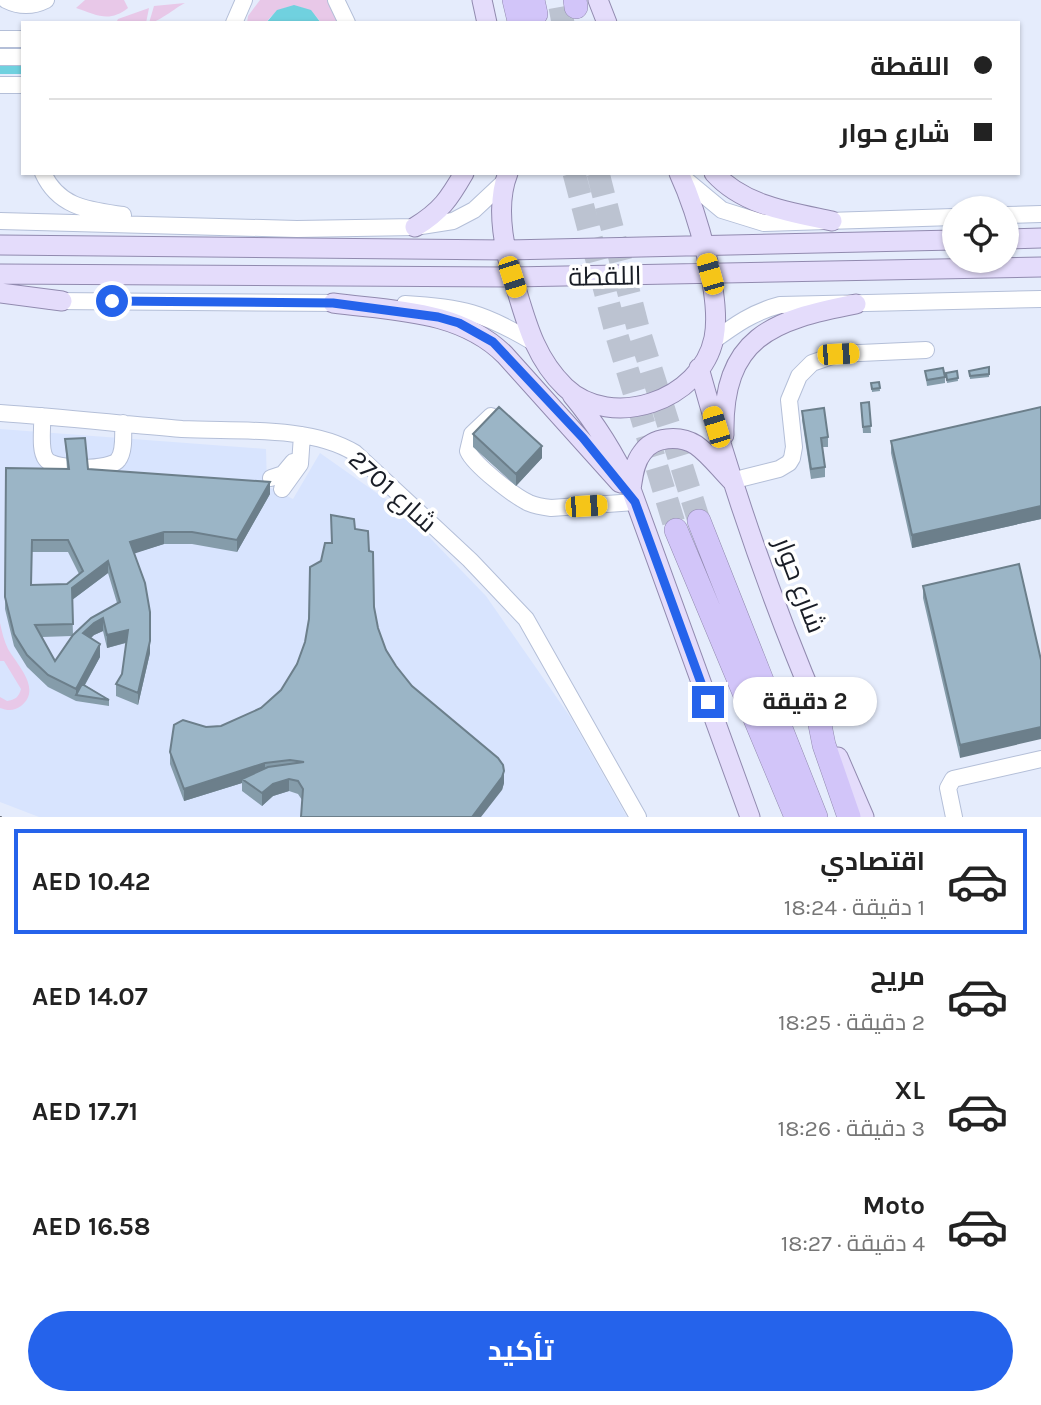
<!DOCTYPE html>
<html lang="ar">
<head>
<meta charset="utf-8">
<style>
  :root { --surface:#fff; --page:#f6f6f6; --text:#222; --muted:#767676; --line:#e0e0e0; --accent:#2563eb }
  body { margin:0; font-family:Karla,Cairo,sans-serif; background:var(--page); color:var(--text); direction:rtl; height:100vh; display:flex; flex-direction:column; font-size:26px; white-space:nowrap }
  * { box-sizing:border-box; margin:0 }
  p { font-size:23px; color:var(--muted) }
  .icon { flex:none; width:38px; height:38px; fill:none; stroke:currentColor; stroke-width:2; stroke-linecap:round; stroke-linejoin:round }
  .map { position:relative; height:817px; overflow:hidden; direction:ltr }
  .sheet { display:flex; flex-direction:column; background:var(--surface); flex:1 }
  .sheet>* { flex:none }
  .banner { position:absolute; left:21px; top:21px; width:999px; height:154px; border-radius:0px; box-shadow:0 2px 5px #0004; direction:rtl; display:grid; align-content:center; height:154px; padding:0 28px; background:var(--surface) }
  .buttons { position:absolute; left:942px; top:196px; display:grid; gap:14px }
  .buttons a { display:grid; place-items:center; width:77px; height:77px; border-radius:50%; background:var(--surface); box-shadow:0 2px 5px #0004; font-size:35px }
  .end { position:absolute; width:32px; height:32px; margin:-16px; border:9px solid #2563eb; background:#fff; box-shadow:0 0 0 4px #fff }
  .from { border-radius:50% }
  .bubble { position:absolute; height:49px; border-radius:24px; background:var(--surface); box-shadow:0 2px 5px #0004; font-size:23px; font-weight:700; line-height:49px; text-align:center; direction:rtl }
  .car { position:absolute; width:21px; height:42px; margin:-21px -10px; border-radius:9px; box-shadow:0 0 5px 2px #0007; background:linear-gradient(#f5c518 24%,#345 0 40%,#f5c518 0 76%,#345 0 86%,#f5c518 0) }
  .banner b { display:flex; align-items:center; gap:24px; height:66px; font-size:26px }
  .banner b+b { border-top:2px solid var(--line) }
  .banner i { width:18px; height:18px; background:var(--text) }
  ul { padding:12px 0 0; list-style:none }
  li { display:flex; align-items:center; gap:21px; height:105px; margin:0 14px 10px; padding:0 14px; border:4px solid transparent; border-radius:0px }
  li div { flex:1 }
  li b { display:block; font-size:26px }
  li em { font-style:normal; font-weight:700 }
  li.current { border-color:var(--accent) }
  li>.icon { width:63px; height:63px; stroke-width:1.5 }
  .cta { display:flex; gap:14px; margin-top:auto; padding:14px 28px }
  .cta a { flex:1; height:80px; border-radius:42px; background:var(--accent); color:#fff; font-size:28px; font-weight:700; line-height:80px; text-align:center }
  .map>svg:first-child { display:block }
  .built { fill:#d8e4fe }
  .green { fill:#e8c8e8 }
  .water { fill:#70d1df }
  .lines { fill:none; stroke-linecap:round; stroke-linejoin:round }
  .highway-tunnel { stroke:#bcc3d1; stroke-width:23; stroke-dasharray:23 11; stroke-linecap:butt }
  .minor-casing { stroke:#b4bfd8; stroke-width:18 }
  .major-casing { stroke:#918aaf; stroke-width:21 }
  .highway-casing { stroke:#918aaf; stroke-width:24 }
  .minor { stroke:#fff; stroke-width:16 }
  .major { stroke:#e4dcfb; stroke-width:19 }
  .highway { stroke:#d2c5f9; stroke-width:23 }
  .tram { stroke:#676c78; stroke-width:2 }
  .wall { fill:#859caa; fill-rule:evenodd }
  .shaded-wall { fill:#6c7f8b }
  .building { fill:#9bb5c6; stroke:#6c7f8b; stroke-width:2; fill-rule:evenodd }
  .route { stroke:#2563eb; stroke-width:9 }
  .labels { text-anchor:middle; stroke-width:7; stroke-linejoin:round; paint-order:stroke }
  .street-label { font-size:26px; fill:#191d26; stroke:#fff }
</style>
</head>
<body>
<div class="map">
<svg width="1041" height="817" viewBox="0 0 1041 817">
  <rect width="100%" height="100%" fill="#e5ecfc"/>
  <path class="built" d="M 0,429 L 266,449 L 267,486 L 293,499 L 320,453 L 408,515 L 486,596 L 571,718 L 627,817 L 39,817 L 0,802 Z"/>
  <path class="green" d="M 85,0 L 124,0 L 128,8 C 109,23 97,15 76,8 Z
    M 260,0 L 327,0 L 341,23 L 321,23 C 308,1 279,2 266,23 L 247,23 L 248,16 Z
    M 185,3 C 175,8 159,22 149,23 L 154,6 Z
    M 149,8 L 146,23 L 116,23 L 118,19 Z
    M 0,623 C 2,632 4,641 8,649 C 18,666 42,689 21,706 C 14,711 8,711 0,708 L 0,697 L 7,701 C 15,700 19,697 21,689 L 4,661 L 0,661 Z"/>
  <path class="water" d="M 294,5 L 311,10 L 321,23 L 266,23 L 277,10 Z
    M 0,62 L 23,62 L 23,74 L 0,74 Z"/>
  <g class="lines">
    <path class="highway-tunnel" d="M 560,7 L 563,23
      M 574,173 L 617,336 L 676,530
      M 598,173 L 638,328 L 699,521"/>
    <defs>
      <path id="minor" d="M 6,0 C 20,7 32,7 46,0
        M 336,0 L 347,23
        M 234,23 L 244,0
        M 0,39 L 23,39
        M 0,57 L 23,57
        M 0,85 L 23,85
        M 43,173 C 59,208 89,210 123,215
        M 681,176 L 722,210 L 764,223 L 954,217
        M 1006,215 L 1041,214
        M 0,221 L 297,229 L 415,227 L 453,221 L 474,210 L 505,181
        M 51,301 L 344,303
        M 405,304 C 462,307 484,313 533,342
        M 713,341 C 735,325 753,312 780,305 L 1041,299
        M 0,413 C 61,417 121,424 182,429 C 235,432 310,425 355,453 L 470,560 L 526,619 L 638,817
        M 42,416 C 43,428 39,450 46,459 C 54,471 111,470 118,460 C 125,451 123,433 123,423
        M 491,416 L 472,434 L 468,451 C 474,465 514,496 529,503 C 536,506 543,507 551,508 L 635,502
        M 271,478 L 283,474 L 293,462
        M 731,481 L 779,469 L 789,463 L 792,458 L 794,447 L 789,400 L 799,376 L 812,363 L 838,354 L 926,350
        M 282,489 L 300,464 L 302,435
        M 954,817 L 948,788 L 953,779 L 1041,759"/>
      <path id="major" d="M 482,0 L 487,23
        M 598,0 L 607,23
        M 508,173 C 494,208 505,254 516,288 C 527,325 536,359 565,387 C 611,431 701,401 714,338 C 722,297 697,212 679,173
        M 714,173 C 744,206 790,212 832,221
        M 415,227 C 441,211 449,199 464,173
        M 1006,239 L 1041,238
        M 0,245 L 506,250 L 954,240
        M 0,274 L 512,277 L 1041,267
        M 0,293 L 62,301
        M 333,303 C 393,311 460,310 505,355 L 620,483
        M 699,368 C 732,487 772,603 821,717
        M 572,395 C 597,425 615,454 631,489 L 750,817
        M 724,435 C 722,337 772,320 856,304
        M 631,489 C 633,477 634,463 642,453 C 653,436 680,435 696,445 C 709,454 720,469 731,480
        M 838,757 L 864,817"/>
      <path id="highway" d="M 514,0 L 519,21
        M 533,0 L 536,14
        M 575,0 L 576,7
        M 699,521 L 816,817
        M 676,530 L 796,817
        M 816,705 L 824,745 L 849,817"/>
    </defs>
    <use href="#minor" class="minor-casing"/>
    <use href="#major" class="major-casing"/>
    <use href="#highway" class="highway-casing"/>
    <use href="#minor" class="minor"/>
    <use href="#major" class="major"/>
    <use href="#highway" class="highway"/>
    <path class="tram" d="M 0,817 L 1,817"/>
  </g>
  <path class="wall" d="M 989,367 L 989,377 L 970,379 L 969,371 Z
    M 925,371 L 945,377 L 945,383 L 927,386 Z
    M 957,371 L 958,381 L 947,383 L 946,373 Z
    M 879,382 L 880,391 L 872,392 L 871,383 Z
    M 869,402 L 871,433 L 863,433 L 861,403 Z
    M 1041,407 L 1041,519 L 912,548 L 891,453 L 891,441 Z
    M 802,411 L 828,437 L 828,447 L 822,447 L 825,467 L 825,477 L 811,479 L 802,420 Z
    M 473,434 L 542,458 L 516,486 L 473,447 Z
    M 65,439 L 88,469 L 270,494 L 237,552 L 192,544 L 164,544 L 134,553 L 150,653 L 138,705 L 116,696 L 116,684 L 122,674 L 126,643 L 107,648 L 103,631 L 94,635 L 90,638 L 100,657 L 85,685 L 109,700 L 109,706 L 76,701 L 48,687 L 27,667 L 14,646 L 5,609 L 6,468 L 67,469 ZM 32,552 L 68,552 L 79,574 L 67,584 L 31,585 ZM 108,573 L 117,603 L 73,636 L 72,600 ZM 72,636 L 55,661 L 42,637 Z
    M 355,529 L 369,551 L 374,607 L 378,628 L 386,650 L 396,666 L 412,686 L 504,783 L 502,790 L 302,800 L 298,794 L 289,791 L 273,796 L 262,806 L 242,791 L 242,783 L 184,801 L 170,764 L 170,752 L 206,727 L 221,726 L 261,708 L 281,690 L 297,664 L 305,642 L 321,561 L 331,543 Z
    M 1019,564 L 960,758 L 923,598 L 923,586 Z"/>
  <path class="shaded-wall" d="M 542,446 L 542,458 L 516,486 L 516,474 Z
    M 270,482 L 270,494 L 237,552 L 237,540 Z
    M 1041,506 L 1041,519 L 912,548 L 912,535 Z
    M 164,532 L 164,544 L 130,555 L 130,542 Z
    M 108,561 L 108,573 L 72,600 L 72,588 Z
    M 103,618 L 103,631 L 94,635 L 83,646 L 83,633 L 94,623 Z
    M 128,630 L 128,642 L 107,648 L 107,635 Z
    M 150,641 L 150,653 L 138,705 L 138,693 Z
    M 100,644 L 100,657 L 79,695 L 76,695 L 76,689 Z
    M 1041,727 L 1041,739 L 960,758 L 960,745 Z
    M 265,763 L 265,775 L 242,779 L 242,783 L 184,801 L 184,789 Z
    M 504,771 L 504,783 L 502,790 L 481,817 L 472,817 Z
    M 289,779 L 289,791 L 273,796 L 262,806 L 262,793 L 273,784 Z"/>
  <path class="building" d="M 989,367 L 989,374 L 970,376 L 969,371 Z
    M 943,368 L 945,377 L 927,380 L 925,371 Z
    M 957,371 L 958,378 L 947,380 L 946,373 Z
    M 879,382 L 880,388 L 872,389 L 871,383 Z
    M 869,402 L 871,426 L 863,427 L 861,403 Z
    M 499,407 L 542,446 L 516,474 L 473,434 Z
    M 1041,407 L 1041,506 L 912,535 L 891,441 Z
    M 824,408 L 828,437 L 821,438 L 825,467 L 811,469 L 802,411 Z
    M 85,438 L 88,469 L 270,482 L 237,540 L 192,532 L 164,532 L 130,542 L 145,583 L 150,612 L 150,641 L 138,693 L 116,684 L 122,674 L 128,630 L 107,635 L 103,618 L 94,623 L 83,633 L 100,644 L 76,689 L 48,675 L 27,655 L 14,634 L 5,597 L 6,468 L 69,469 L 65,439 ZM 32,540 L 68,540 L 83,571 L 67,584 L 31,585 ZM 108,561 L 120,602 L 91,618 L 73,635 L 55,661 L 35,625 L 73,624 L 72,588 Z
    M 331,515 L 354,519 L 355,529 L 368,531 L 369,551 L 373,552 L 374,607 L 378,628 L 386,650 L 396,666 L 412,686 L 498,758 L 503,765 L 504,771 L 502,777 L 472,817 L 301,817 L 303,789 L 298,781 L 289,779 L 273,784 L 262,793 L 242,779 L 268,767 L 304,762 L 290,760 L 265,763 L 184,789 L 170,752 L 174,725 L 183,720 L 206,727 L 221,726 L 261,708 L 281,690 L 297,664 L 305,642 L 309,619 L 310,567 L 321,561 L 325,543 L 332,543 Z
    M 1019,564 L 1041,660 L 1041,727 L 960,745 L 923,586 Z
    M 82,684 L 109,700 L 76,695 Z"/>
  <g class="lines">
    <path class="route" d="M 112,301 L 333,303 L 438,317 L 459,323 L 493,342 L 583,438 L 635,502 L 708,702"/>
  </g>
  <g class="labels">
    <g class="street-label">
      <text transform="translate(605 276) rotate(-1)" y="9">اللقطة</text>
      <text transform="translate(393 491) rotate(42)" y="9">شارع 2701</text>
      <text transform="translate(800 585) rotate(69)" y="9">شارع حوار</text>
    </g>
  </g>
</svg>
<div class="buttons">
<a><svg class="icon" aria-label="locate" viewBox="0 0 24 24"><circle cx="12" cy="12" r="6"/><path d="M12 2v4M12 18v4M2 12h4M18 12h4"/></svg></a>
</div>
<i class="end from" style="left:112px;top:301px"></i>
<i class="end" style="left:708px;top:702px"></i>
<div class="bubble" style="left:733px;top:677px;width:144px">2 دقيقة</div>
<i class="car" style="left:710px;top:274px;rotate:344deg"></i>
<i class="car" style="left:512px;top:277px;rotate:162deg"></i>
<i class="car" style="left:838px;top:354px;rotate:87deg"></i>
<i class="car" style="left:716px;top:427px;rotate:343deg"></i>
<i class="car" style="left:586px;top:506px;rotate:86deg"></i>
<div class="banner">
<b><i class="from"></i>اللقطة</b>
<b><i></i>شارع حوار</b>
</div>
</div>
<section class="sheet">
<ul>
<li class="current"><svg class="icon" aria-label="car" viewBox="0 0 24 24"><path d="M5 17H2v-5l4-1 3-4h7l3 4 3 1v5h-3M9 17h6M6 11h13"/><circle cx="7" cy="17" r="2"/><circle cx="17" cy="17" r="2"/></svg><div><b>اقتصادي</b><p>1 دقيقة · 18:24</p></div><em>AED 10.42</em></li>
<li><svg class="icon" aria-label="car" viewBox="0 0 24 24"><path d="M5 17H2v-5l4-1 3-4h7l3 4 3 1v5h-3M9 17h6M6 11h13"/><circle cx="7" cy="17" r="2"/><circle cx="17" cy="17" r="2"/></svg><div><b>مريح</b><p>2 دقيقة · 18:25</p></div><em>AED 14.07</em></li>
<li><svg class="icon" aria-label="car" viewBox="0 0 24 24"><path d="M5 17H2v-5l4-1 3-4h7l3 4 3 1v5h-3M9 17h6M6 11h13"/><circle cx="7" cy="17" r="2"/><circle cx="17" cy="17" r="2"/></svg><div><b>XL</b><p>3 دقيقة · 18:26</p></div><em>AED 17.71</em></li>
<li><svg class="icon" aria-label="car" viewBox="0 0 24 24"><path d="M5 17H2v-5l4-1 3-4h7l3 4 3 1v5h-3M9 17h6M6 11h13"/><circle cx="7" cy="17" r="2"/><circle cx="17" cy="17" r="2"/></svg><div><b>Moto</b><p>4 دقيقة · 18:27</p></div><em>AED 16.58</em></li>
</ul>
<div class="cta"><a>تأكيد</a></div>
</section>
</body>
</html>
